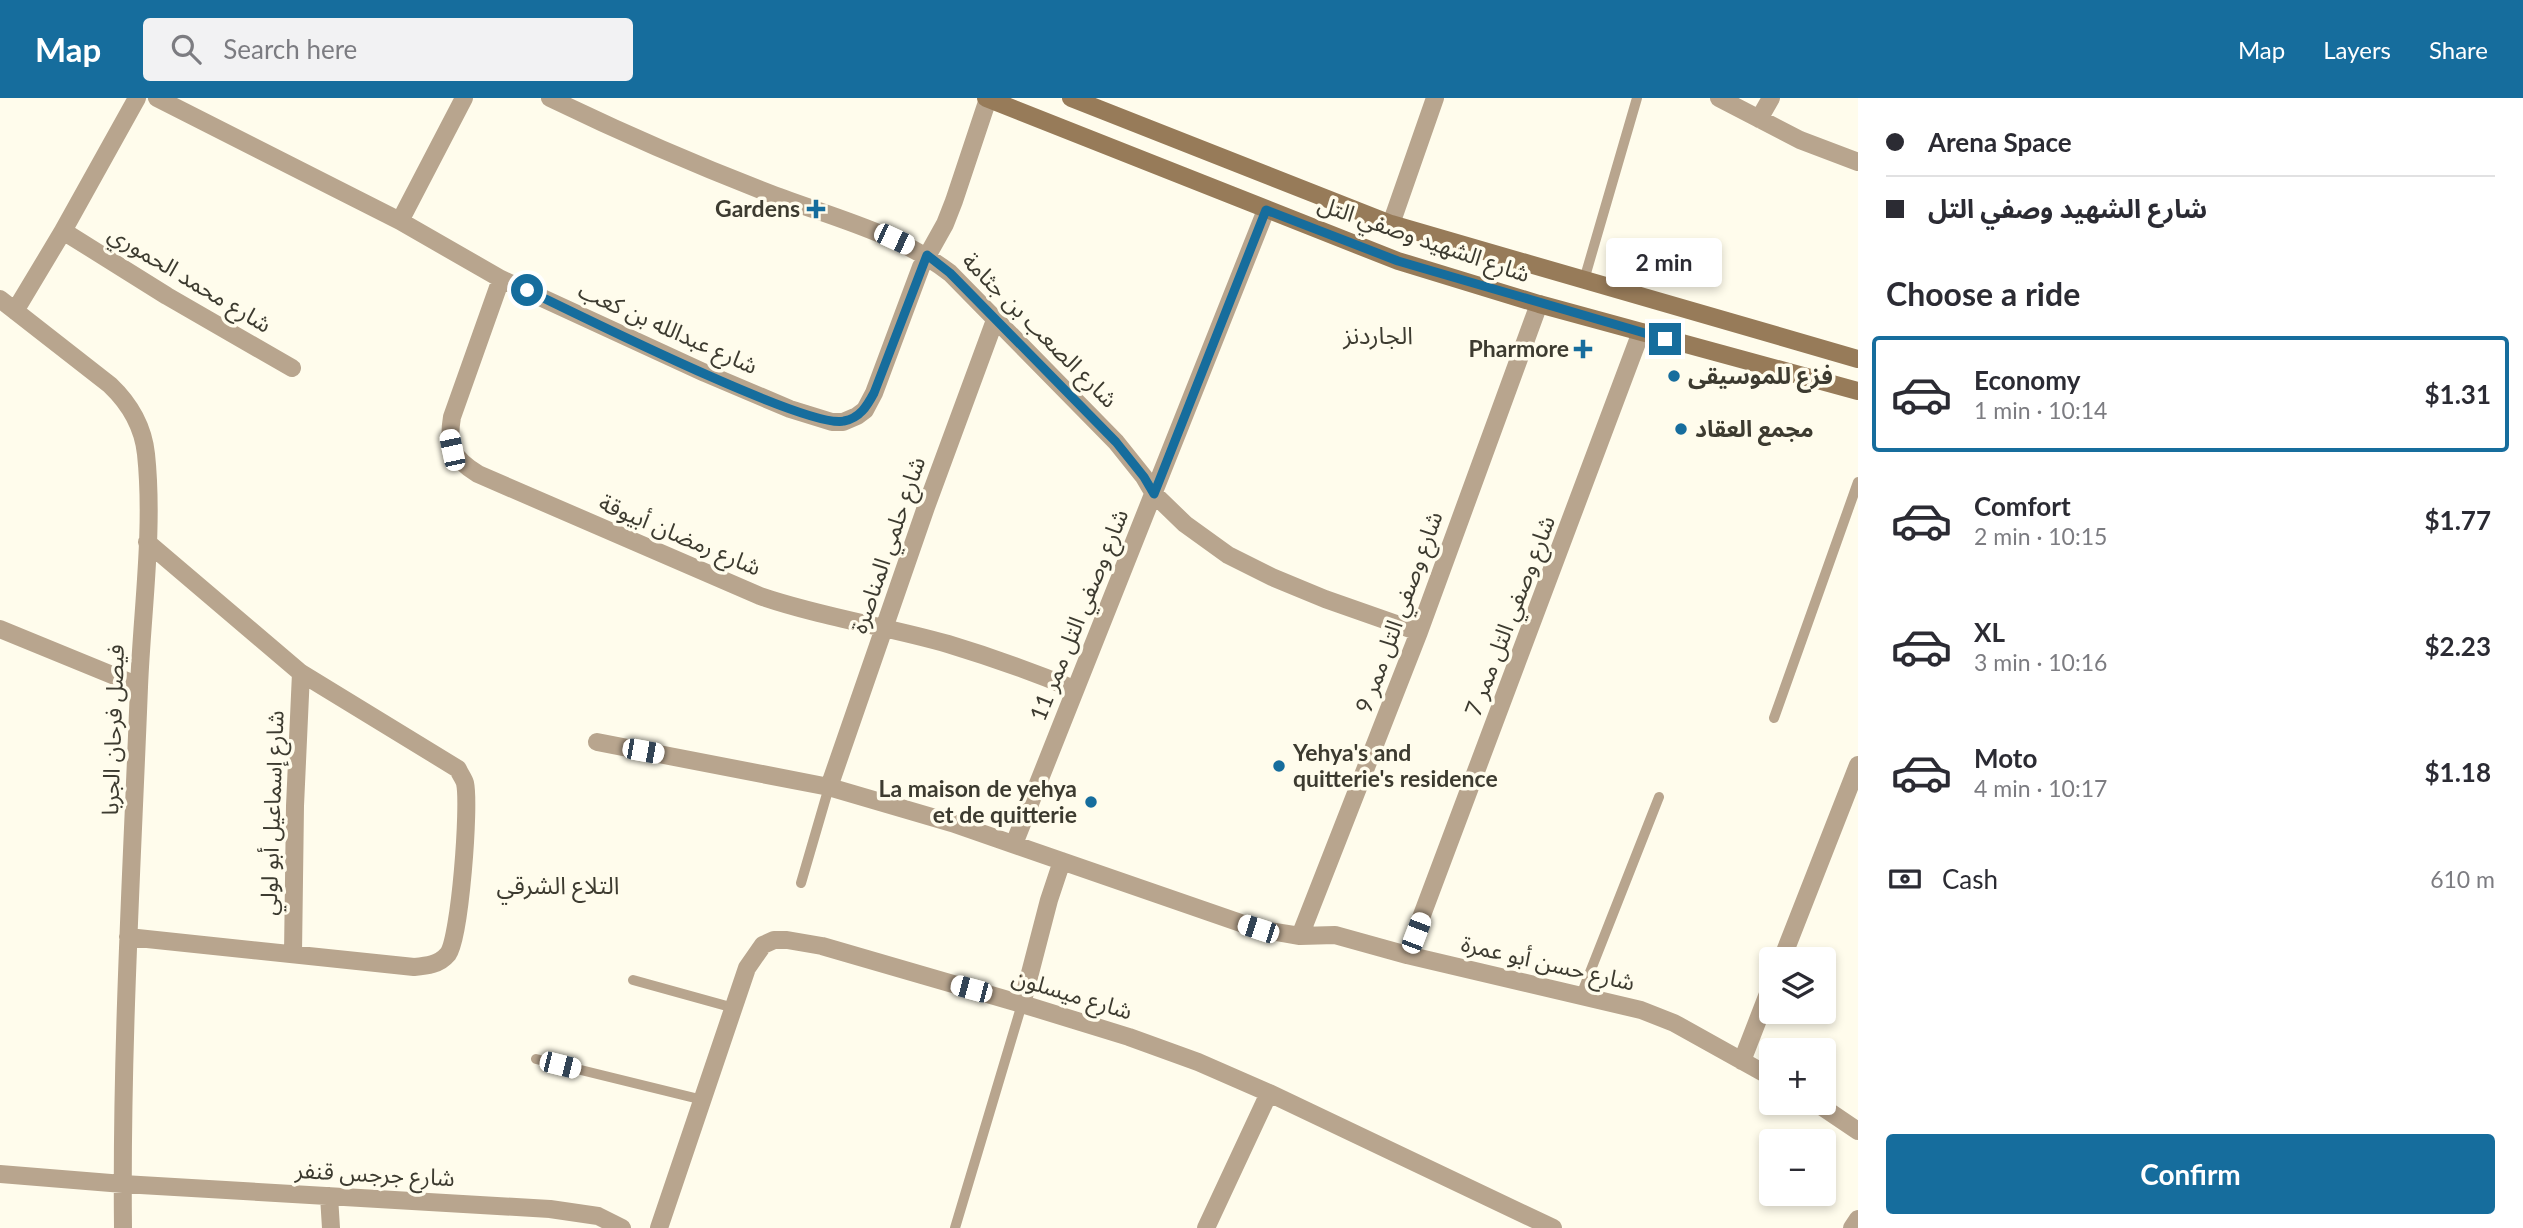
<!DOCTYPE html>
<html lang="en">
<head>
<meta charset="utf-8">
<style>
  :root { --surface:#fff; --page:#f2f2f3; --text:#2b2b33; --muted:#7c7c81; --line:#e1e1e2; --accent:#166d9d }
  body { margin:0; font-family:Lato,"Noto Sans Arabic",sans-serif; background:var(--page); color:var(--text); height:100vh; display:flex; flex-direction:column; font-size:26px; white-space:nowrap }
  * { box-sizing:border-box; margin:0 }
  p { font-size:23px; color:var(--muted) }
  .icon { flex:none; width:38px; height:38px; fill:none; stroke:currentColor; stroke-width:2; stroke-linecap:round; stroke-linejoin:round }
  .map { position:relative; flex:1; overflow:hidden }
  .sheet { display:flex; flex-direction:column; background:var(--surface); width:665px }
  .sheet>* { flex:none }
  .guide { display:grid; align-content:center; height:154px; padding:0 28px; background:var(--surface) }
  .controls { position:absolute; left:1759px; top:849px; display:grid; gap:14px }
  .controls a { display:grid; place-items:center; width:77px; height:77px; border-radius:7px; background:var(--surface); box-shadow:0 4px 10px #0003; font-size:35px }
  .end { position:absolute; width:32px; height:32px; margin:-16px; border:9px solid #166d9d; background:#fff; box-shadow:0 0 0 4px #fff }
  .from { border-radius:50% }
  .bubble { position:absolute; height:49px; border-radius:7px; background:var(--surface); box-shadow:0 4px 10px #0003; font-size:23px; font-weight:700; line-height:49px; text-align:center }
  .car { position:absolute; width:21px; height:42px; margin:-21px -10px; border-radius:9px; box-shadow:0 0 5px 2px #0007; background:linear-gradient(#fff 24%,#345 0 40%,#fff 0 76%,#345 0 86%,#fff 0) }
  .guide b { display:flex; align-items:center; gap:24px; height:66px; font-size:26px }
  .guide b+b { border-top:2px solid var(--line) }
  .guide i { width:18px; height:18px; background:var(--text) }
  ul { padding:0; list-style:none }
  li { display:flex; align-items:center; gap:21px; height:116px; margin:0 14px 10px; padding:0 14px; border:4px solid transparent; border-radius:7px }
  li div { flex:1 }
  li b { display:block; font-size:26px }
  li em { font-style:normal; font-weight:700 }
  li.current { border-color:var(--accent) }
  li>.icon { width:63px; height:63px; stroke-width:1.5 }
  h2 { padding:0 28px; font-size:32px; line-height:84px }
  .pay { display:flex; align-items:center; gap:18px; height:77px; padding:0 28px; font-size:26px }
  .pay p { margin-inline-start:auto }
  .action { display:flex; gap:14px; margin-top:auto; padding:14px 28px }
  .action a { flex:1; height:80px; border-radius:7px; background:var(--accent); color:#fff; font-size:28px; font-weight:700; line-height:80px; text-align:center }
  header { display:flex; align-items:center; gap:42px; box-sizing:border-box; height:98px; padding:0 35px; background:var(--accent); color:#fff }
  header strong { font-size:33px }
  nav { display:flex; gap:38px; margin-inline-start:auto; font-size:24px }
  .search { width:490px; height:63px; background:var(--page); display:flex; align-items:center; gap:18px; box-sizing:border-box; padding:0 24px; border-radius:7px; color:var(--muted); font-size:26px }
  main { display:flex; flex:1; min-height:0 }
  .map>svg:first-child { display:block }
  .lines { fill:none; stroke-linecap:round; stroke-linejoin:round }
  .service { stroke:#b8a58e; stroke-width:10 }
  .minor { stroke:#b8a58e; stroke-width:18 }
  .secondary { stroke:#977b59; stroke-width:18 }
  .route { stroke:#166d9d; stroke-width:9 }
  .poi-dot { fill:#166d9d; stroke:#fffcec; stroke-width:2.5 }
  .labels { text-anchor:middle; stroke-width:7; stroke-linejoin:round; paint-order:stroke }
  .poi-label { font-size:23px; font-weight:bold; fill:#3d3b30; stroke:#fffcec; text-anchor:end }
  .street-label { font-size:23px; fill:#3d3b30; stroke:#fffcec }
  .neighbourhood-label { font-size:24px; fill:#3d3b30; stroke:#fffcec }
</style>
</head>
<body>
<header>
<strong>Map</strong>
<div class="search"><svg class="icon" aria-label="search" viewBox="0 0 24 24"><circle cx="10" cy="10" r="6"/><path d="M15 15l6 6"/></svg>Search here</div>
<nav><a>Map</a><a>Layers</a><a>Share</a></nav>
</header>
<main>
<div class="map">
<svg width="1858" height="1130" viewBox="0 0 1858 1130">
  <rect width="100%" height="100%" fill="#fffcec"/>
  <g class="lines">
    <path class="service" d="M 1584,182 L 1637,0
      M 1774,620 L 1858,384
      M 801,785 L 829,689
      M 633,882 L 734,910
      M 1581,897 L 1659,699
      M 536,961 L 703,1002
      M 955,1130 L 1022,906"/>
    <path class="minor" d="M 157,0 L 400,123 L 501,181 L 705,275 L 790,311 L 832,324 L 843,324 L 857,318 L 865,312 L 874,295 L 921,169 L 945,126 L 954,103 L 988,1
      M 550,0 C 622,35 696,67 771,96 C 831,119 898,135 950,175 L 1116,344 L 1144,379 L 1154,396 L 1185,426 L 1228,457 L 1272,479 L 1325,501 L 1419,534
      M 1719,0 L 1800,42 L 1858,64
      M 1759,21 L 1771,0
      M 400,123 L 464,0
      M 1391,126 L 1435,0
      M 63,133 L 167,198 L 292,270
      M 501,181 L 452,319 C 447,349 452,360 478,376 L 760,498 C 821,519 885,528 948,546 C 991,559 1033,574 1074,591
      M 0,201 L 110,287 C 130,306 143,328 146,356 C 154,432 142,513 139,589 C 132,769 121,949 123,1130
      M 15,213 L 63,133 L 137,0
      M 0,531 L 139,588
      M 597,644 L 829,689 L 952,725 L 1258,831 L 1300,838 L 1335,837 L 1407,857 L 1641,912 L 1674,925 L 1771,979
      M 829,689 L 926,409 L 995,222
      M 1014,746 L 1266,112
      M 1300,838 L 1419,534 L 1539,206
      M 128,839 L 414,869 C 426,868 439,867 448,856 C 460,840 470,707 465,685 C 464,681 460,676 458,671 L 301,575 L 147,444
      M 293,855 L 295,708 L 301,575
      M 1407,857 L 1641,234
      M 1782,861 L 1858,667
      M 1022,906 L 1049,802 L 1062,763
      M 1742,963 L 1771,888
      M 1815,1004 L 1858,1033
      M 0,1076 L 123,1086 L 550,1111 L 598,1118 L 622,1130
      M 329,1098 L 331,1130
      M 659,1130 L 747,870 L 763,847 L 774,842 L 787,842 L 822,848 L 1022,906 L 1129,939 L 1198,964 L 1269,995 L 1553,1130
      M 1206,1130 L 1269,995
      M 1852,1130 L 1858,1121"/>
    <path class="secondary" d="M 986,0 L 1398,163 L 1539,206 L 1858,293
      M 1071,0 L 1391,126 L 1858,261"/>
  </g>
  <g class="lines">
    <path class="route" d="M 527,192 C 575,215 808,332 844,323 C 860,320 867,308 874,295 L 927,157 L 950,175 L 1116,344 L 1144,379 L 1154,396 L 1266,112 L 1398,163 L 1665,241"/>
  </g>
  <g class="poi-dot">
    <path d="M812.5 100.5h7v7h7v7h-7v7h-7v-7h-7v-7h7z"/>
    <path d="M1579.5 240.5h7v7h7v7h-7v7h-7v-7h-7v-7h7z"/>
    <circle cx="1674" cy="278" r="7"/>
    <circle cx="1681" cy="331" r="7"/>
    <circle cx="1279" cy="668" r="7"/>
    <circle cx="1091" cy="704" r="7"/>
  </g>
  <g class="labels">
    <g class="poi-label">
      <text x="800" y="119">Gardens</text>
      <text x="1569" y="259">Pharmore</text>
      <text x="1688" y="286" text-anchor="start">فزع للموسيقى</text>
      <text x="1695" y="339" text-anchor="start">مجمع العقاد</text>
      <text x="1293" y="663" text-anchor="start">Yehya's and<tspan x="1293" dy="26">quitterie's residence</tspan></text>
      <text x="1077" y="699">La maison de yehya<tspan x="1077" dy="26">et de quitterie</tspan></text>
    </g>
    <g class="street-label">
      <text transform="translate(1424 141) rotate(19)" y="8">شارع الشهيد وصفي التل</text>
      <text transform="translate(190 181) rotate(31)" y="8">شارع محمد الحموري</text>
      <text transform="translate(668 230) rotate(24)" y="8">شارع عبدالله بن كعب</text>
      <text transform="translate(1040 232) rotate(45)" y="8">شارع الصعب بن جثامة</text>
      <text transform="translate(680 437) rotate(23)" y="8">شارع رمضان أبيوقة</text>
      <text transform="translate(888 447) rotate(-71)" y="8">شارع حلمي المناصرة</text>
      <text transform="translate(1399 514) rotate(-70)" y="8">شارع وصفي التل ممر 9</text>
      <text transform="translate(1079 517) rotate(-68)" y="8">شارع وصفي التل ممر 11</text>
      <text transform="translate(1510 518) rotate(-69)" y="8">شارع وصفي التل ممر 7</text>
      <text transform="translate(113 632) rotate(-88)" y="8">فيصل فرحان الجربا</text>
      <text transform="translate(272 715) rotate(-88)" y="8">شارع إسماعيل أبو لولي</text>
      <text transform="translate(1548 865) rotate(13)" y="8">شارع حسن أبو عمرة</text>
      <text transform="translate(1072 896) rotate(17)" y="8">شارع ميسلون</text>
      <text transform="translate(375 1076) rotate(3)" y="8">شارع جرجس قنفر</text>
    </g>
    <g class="neighbourhood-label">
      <text x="1378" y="246">الجاردنز</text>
      <text x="558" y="796">التلاع الشرقي</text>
    </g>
  </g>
</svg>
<div class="controls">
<a><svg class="icon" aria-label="layers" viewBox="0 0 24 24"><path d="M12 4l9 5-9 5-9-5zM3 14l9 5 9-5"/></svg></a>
<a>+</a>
<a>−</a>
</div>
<i class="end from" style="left:527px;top:192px"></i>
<i class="end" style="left:1665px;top:241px"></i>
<div class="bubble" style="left:1606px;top:140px;width:116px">2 min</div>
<i class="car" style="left:894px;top:141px;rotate:115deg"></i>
<i class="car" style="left:452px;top:352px;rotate:348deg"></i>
<i class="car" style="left:643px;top:653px;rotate:100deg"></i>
<i class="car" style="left:1258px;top:831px;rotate:288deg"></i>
<i class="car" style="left:1416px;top:835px;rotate:21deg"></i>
<i class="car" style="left:971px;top:891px;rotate:285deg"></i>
<i class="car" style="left:560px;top:967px;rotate:104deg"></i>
</div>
<section class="sheet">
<div class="guide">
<b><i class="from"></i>Arena Space</b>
<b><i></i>شارع الشهيد وصفي التل</b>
</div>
<h2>Choose a ride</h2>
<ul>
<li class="current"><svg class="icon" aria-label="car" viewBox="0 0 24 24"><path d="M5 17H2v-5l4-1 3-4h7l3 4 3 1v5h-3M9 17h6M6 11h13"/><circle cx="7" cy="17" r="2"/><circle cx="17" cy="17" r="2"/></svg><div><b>Economy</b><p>1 min · 10:14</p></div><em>$1.31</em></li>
<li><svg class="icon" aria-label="car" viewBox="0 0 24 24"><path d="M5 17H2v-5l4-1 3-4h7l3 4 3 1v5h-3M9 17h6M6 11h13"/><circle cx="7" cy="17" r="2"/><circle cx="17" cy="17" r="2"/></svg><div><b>Comfort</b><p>2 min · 10:15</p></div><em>$1.77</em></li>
<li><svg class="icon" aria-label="car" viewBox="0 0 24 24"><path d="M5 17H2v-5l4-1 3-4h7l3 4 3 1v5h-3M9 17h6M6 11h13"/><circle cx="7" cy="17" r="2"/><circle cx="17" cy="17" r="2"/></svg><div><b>XL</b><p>3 min · 10:16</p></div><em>$2.23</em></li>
<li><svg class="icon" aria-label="car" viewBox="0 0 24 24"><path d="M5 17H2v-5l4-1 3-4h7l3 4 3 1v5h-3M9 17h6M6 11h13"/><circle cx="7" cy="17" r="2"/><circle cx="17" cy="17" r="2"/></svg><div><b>Moto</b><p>4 min · 10:17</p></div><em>$1.18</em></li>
</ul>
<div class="pay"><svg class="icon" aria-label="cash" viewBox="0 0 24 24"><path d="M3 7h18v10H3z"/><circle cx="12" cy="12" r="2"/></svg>Cash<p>610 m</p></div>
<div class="action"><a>Confirm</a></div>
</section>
</main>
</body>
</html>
